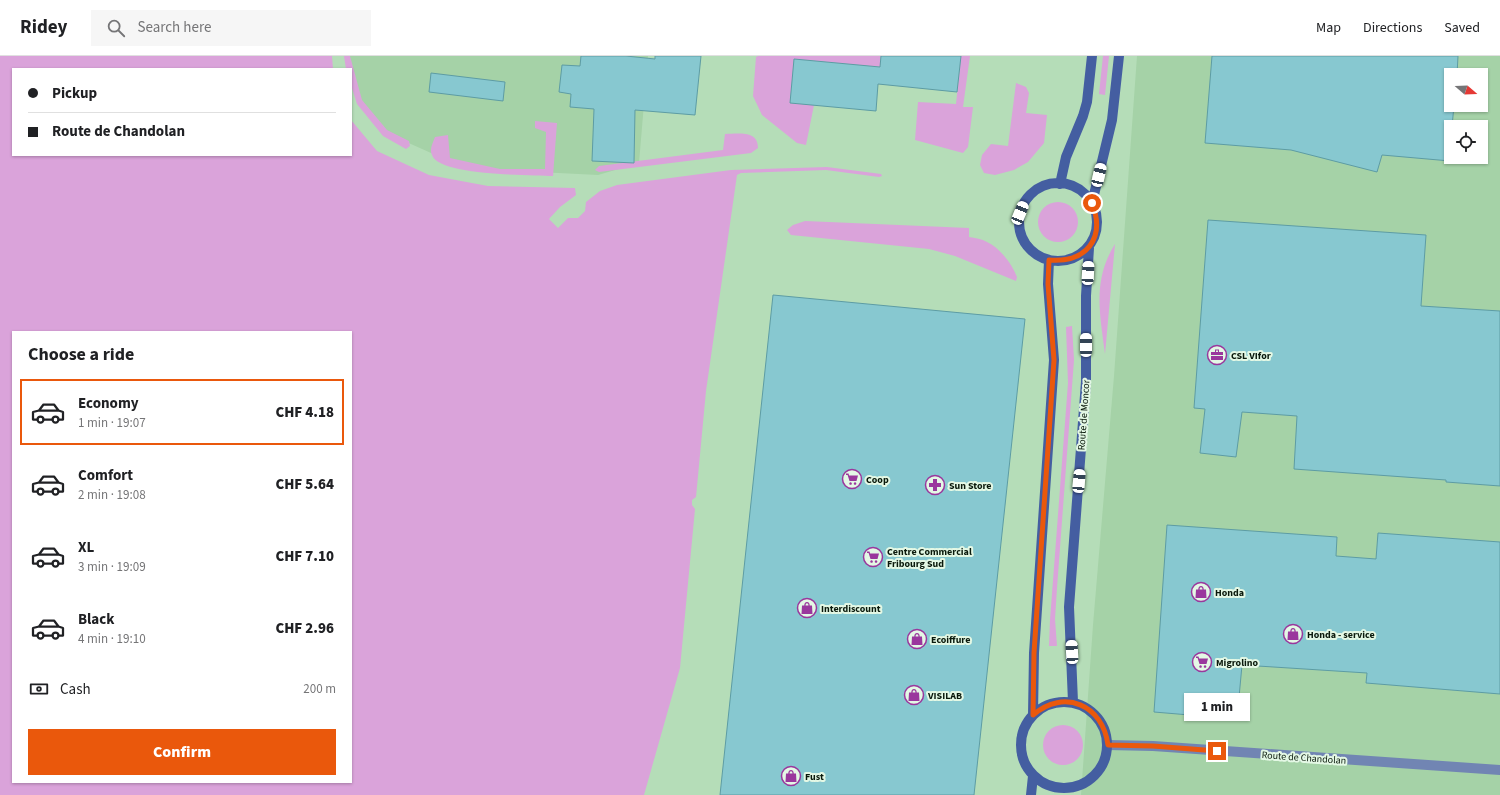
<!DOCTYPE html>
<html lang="en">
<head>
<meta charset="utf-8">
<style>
  :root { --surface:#fff; --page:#f6f6f6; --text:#202124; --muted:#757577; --line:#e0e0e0; --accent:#ea580c }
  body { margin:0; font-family:"Source Sans 3",sans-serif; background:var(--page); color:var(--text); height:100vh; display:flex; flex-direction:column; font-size:15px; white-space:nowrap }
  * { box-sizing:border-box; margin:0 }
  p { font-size:13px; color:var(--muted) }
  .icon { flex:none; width:22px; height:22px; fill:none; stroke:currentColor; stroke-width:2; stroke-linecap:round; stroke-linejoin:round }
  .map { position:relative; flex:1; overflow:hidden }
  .sheet { position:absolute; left:12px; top:275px; width:340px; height:452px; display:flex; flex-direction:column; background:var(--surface); border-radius:0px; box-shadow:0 1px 3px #0004 }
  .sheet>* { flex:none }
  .guide { position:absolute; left:12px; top:12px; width:340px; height:88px; border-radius:0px; box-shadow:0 1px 3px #0004; display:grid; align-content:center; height:88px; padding:0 16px; background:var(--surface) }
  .needle { width:26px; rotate:109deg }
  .fabs { position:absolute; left:1444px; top:12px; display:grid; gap:8px }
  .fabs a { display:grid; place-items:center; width:44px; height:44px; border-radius:0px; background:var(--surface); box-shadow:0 1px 3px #0004; font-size:20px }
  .end { position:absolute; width:18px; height:18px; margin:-9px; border:5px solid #ea580c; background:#fff; box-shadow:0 0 0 2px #fff }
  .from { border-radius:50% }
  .bubble { position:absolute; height:28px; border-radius:0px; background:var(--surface); box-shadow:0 1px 3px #0004; font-size:13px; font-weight:800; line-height:28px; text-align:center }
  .car { position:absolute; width:12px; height:24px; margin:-12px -6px; border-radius:5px; box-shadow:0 0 3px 1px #0007; background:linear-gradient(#fff 24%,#345 0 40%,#fff 0 76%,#345 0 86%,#fff 0) }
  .guide b { display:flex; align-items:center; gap:14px; height:38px; font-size:15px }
  .guide b+b { border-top:1px solid var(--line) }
  .guide i { width:10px; height:10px; background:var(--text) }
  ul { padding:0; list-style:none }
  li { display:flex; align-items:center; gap:12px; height:66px; margin:0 8px 6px; padding:0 8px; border:2px solid transparent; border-radius:0px }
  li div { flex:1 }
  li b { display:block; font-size:15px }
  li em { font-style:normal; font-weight:800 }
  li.current { border-color:var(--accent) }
  li>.icon { width:36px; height:36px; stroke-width:1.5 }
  h2 { padding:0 16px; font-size:18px; line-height:48px }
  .pay { display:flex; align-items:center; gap:10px; height:44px; padding:0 16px; font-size:15px }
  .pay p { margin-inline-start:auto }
  .cta { display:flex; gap:8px; margin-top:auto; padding:8px 16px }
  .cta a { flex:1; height:46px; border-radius:0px; background:var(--accent); color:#fff; font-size:16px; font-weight:800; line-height:46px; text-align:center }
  header { display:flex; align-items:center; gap:24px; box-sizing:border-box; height:56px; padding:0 20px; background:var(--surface); border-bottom:1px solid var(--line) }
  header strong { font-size:19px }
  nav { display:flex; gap:22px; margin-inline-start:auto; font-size:14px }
  .search { width:280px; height:36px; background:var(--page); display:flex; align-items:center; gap:10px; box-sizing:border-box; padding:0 14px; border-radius:0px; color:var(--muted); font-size:15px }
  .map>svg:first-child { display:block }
  .built { fill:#a5d2a7; fill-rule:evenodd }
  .green { fill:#daa3da; fill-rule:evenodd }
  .building { fill:#87c8d0; stroke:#5d9ca4 }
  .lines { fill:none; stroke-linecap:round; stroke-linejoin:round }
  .minor { stroke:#7185b3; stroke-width:10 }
  .secondary { stroke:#445ea1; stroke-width:10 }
  .route { stroke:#ea580c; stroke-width:5 }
  .labels { text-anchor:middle; stroke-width:4; stroke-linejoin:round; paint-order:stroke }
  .poi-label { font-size:10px; font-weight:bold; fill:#0a190c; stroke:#e4f8e5; text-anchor:start }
  .street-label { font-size:10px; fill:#0a190c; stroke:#e4f8e5 }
</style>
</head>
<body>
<header>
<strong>Ridey</strong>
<div class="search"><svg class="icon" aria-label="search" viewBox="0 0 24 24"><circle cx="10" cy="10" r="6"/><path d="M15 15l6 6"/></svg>Search here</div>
<nav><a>Map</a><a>Directions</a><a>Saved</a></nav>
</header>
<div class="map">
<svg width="1500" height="739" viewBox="0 0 1500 739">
  <rect width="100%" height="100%" fill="#b5ddb8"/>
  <path class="built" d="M 347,0 L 648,0 L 639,107 L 598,119 L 496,114 L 440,101 L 384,76 L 360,45 Z
    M 1137,0 L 1500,0 L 1500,739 L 1081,739 L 1093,569 L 1114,320 ZM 1451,19 L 1481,19 L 1481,49 L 1451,49 ZM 1451,71 L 1481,71 L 1481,101 L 1451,101 Z"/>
  <path class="green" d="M 0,0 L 332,0 L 333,13 L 13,13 L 13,99 L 351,99 L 351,64 L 377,95 L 429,119 L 488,130 L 575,132 L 576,139 L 560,151 L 549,163 L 558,172 L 568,162 L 578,162 L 585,155 L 586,146 L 600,135 L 617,129 L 731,114 L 827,111 L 881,118 L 882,120 L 879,121 L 826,114 L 741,117 L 737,119 L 706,335 L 696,441 L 692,444 L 692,449 L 695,453 L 680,612 L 644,739 L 0,739 ZM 13,276 L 351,276 L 351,726 L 13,726 Z
    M 344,0 L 350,0 L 362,44 L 387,74 L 409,85 L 410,90 L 406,93 L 383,80 L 357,48 L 351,29 L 351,13 L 346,13 Z
    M 758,0 L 881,0 L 880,11 L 794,3 L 790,47 L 814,49 L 806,89 L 797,87 L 762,59 L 753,40 L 756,1 Z
    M 961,0 L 970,0 L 963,51 L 973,51 L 968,91 L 963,97 L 915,84 L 918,46 L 956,48 Z
    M 1103,0 L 1109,0 L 1105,39 L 1099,38 Z
    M 1016,27 L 1026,31 L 1029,37 L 1026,57 L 1047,59 L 1044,87 L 1028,106 L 1014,114 L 995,119 L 984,117 L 980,109 L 982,99 L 991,88 L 1008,90 Z
    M 535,65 L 557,67 L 553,120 C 532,119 439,120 432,99 C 429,93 433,87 435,81 L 448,79 L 450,102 L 500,113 L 545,113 L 546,76 L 535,72 Z
    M 725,78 C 738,78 758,74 758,92 L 751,97 L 599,116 L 595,114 L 599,110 L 723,94 Z
    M1038 166a20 20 0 1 1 40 0a20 20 0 1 1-40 0Z
    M 805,165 L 969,172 L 969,181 C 975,182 982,183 987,186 C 1000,192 1012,208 1017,221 L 1016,225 L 955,200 L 929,193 L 791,179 L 787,174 L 793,169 Z
    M 1115,188 L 1105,298 C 1100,258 1092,225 1115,188 Z
    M 1072,270 L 1074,304 L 1057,532 L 1055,563 L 1057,590 L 1049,590 L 1050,564 L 1068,327 L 1066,271 Z
    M1043 689a20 20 0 1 1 40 0a20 20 0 1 1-40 0Z"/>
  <path class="building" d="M 581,0 L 626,0 L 655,3 L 655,0 L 701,0 L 695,59 L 635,54 L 634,107 L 592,105 L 594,53 L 570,51 L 571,38 L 559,36 L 562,9 L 580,10 Z
    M 881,0 L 961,0 L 957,36 L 878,28 L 876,55 L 790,47 L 794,3 L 880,11 Z
    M 1212,0 L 1458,0 L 1457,19 L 1451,19 L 1451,49 L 1454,49 L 1452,71 L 1451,71 L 1450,105 L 1382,99 L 1377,116 L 1291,94 L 1205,87 Z
    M 431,17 L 505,26 L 503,45 L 429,36 Z
    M 1208,164 L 1426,179 L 1421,250 L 1500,255 L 1500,430 L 1446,426 L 1446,424 L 1294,413 L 1297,360 L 1242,356 L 1236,401 L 1200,397 L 1205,353 L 1194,352 Z
    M 773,239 L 1025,263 L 974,739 L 720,739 Z
    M 1167,469 L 1337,481 L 1336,500 L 1376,503 L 1378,477 L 1500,486 L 1500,638 L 1366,627 L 1367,617 L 1242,609 L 1237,663 L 1154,656 Z"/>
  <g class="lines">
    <path class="minor" d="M 1108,689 L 1153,690 L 1500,714"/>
    <path class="secondary" d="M1019 166a39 39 0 1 1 78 0a39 39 0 1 1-78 0Z
      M 1060,128 L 1066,101 L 1083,60 L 1087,46 L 1092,0
      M 1092,147 L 1112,64 L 1119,0
      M1021 689a43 43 0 1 1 86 0a43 43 0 1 1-86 0Z
      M 1073,646 L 1069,551 L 1086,326 L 1086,240 L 1089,192
      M 1033,659 L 1034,597 L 1054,304 L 1048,228 L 1049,204
      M 1031,739 L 1033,720"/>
  </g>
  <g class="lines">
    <path class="route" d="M 1092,147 C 1106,183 1086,207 1049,204 L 1048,228 L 1054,304 L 1034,597 L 1033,659 C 1064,632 1103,649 1108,689 L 1153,690 L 1217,695"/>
  </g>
  <defs>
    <symbol id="office-ring" viewBox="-11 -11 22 22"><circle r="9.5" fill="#e4f8e5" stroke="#9a379d" stroke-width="1.5"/><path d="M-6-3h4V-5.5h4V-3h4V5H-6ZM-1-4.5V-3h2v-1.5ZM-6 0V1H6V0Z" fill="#9a379d"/></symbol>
    <symbol id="supermarket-ring" viewBox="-11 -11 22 22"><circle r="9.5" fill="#e4f8e5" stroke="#9a379d" stroke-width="1.5"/><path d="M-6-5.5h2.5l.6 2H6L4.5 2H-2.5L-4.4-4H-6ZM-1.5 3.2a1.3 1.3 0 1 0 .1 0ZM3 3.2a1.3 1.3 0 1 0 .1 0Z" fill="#9a379d"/></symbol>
    <symbol id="pharmacy-ring" viewBox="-11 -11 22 22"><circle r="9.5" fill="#e4f8e5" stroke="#9a379d" stroke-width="1.5"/><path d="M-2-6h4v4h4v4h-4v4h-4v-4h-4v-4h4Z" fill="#9a379d"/></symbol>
    <symbol id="shop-ring" viewBox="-11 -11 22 22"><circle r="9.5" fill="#e4f8e5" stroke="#9a379d" stroke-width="1.5"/><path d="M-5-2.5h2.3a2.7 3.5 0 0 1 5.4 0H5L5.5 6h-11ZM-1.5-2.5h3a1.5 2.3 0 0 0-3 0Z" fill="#9a379d"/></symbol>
  </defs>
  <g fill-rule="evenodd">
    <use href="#office-ring" x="1206" y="288" width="22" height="22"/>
    <use href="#supermarket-ring" x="841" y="412" width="22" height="22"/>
    <use href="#pharmacy-ring" x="924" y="418" width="22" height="22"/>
    <use href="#supermarket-ring" x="862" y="490" width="22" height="22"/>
    <use href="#shop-ring" x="1190" y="525" width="22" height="22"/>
    <use href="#shop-ring" x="796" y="541" width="22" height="22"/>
    <use href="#shop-ring" x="1282" y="567" width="22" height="22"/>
    <use href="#shop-ring" x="906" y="572" width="22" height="22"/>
    <use href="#supermarket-ring" x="1191" y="595" width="22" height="22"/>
    <use href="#shop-ring" x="903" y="628" width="22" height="22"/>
    <use href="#shop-ring" x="780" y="709" width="22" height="22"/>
  </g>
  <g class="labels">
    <g class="poi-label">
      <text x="1231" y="303">CSL VIfor</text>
      <text x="866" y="427">Coop</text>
      <text x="949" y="433">Sun Store</text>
      <text x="887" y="499">Centre Commercial<tspan x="887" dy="12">Fribourg Sud</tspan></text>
      <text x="1215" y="540">Honda</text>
      <text x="821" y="556">Interdiscount</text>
      <text x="1307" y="582">Honda - service</text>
      <text x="931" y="587">Ecoiffure</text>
      <text x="1216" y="610">Migrolino</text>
      <text x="928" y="643">VISILAB</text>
      <text x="805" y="724">Fust</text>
    </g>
    <g class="street-label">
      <text transform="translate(1083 359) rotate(-86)" y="4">Route de Moncor</text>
      <text transform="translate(1304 701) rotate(4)" y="4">Route de Chandolan</text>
    </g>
  </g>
</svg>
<div class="fabs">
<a><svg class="needle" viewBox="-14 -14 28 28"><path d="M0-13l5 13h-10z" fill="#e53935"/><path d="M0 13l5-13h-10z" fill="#757577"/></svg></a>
<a><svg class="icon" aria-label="locate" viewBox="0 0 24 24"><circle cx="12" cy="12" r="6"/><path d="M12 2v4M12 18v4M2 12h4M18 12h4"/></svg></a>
</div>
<i class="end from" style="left:1092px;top:147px"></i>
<i class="end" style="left:1217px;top:695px"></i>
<div class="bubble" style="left:1184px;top:637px;width:66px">1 min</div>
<i class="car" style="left:1099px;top:119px;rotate:13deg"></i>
<i class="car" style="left:1020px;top:157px;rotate:22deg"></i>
<i class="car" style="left:1088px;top:217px;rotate:3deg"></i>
<i class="car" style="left:1086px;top:289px;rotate:0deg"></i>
<i class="car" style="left:1079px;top:425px;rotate:5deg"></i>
<i class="car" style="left:1072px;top:596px;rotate:357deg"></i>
<div class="guide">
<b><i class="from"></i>Pickup</b>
<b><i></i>Route de Chandolan</b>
</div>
<section class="sheet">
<h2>Choose a ride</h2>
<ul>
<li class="current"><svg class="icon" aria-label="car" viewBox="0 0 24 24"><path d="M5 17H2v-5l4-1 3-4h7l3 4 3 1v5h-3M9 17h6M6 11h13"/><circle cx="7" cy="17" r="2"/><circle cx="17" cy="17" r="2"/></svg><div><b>Economy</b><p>1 min · 19:07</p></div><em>CHF 4.18</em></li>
<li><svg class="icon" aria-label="car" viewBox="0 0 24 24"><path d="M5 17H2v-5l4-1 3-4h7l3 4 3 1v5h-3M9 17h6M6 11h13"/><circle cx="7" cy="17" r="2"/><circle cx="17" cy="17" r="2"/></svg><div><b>Comfort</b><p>2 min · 19:08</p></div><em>CHF 5.64</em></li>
<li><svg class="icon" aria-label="car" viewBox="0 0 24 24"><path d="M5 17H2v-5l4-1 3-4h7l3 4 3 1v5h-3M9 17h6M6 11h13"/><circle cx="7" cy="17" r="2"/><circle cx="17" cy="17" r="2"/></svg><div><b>XL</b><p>3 min · 19:09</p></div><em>CHF 7.10</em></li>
<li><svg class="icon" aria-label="car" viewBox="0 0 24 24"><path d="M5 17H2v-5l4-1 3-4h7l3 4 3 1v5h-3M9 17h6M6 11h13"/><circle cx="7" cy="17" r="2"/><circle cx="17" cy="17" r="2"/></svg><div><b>Black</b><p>4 min · 19:10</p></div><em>CHF 2.96</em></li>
</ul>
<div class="pay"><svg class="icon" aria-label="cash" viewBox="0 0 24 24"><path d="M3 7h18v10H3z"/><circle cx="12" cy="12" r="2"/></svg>Cash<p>200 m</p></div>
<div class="cta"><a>Confirm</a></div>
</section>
</div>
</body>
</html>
